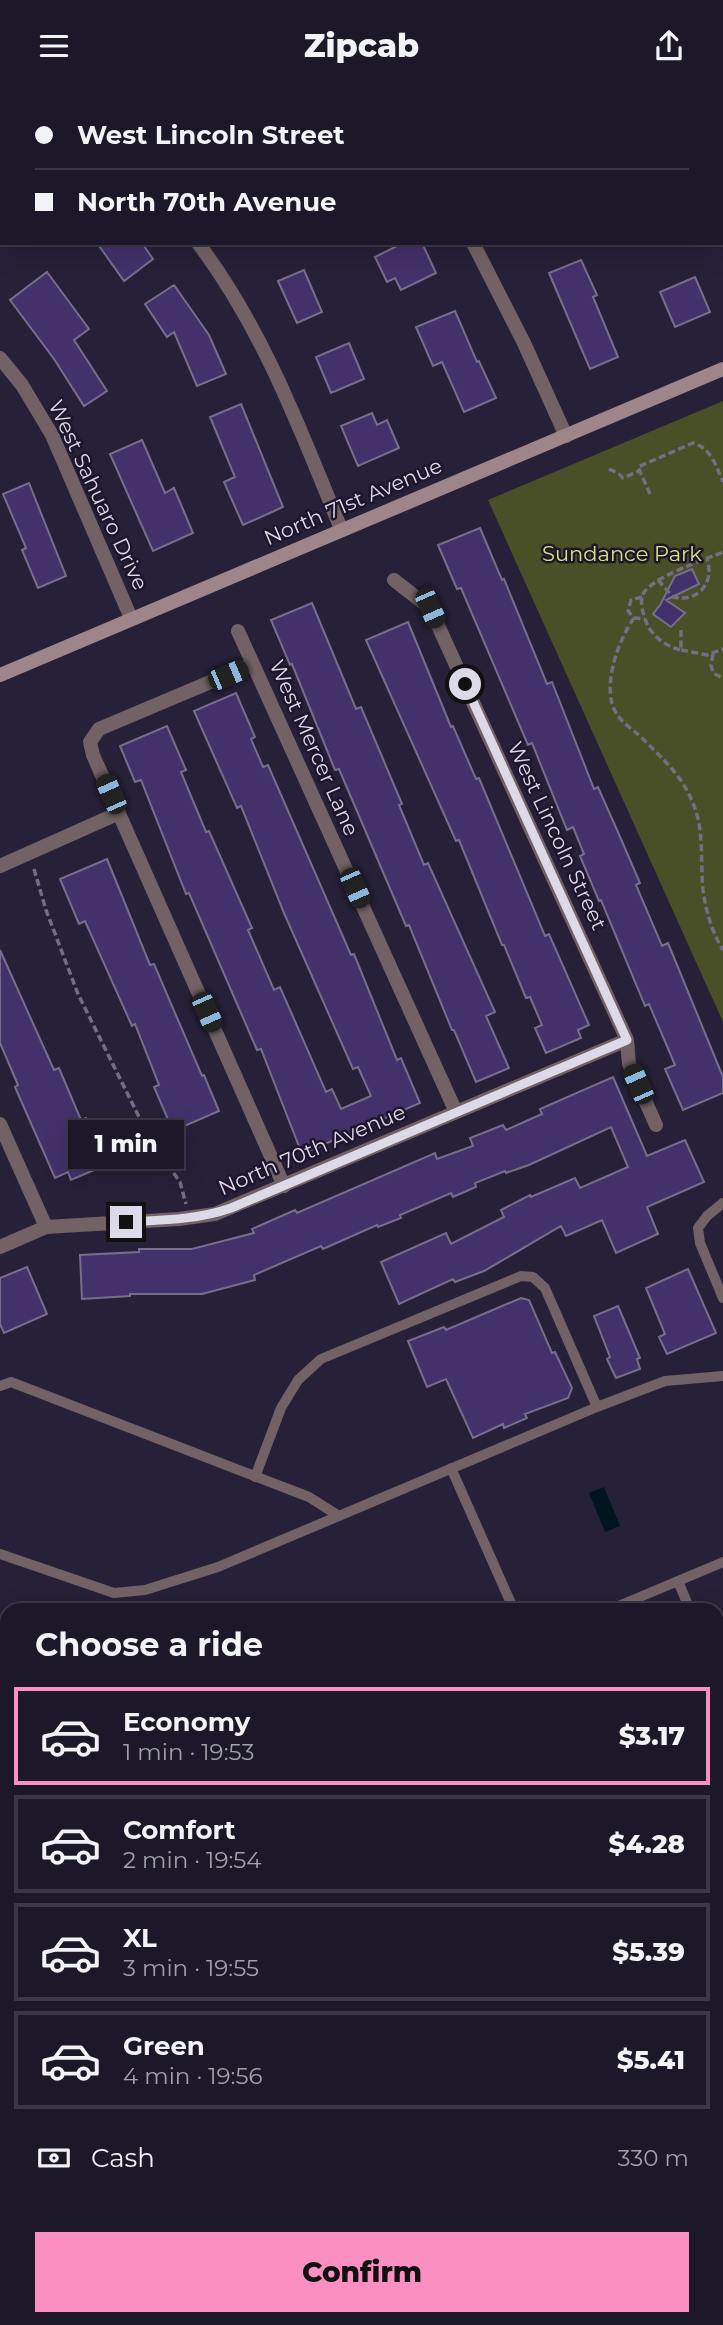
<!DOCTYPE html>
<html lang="en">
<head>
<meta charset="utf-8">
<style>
  :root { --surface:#1c182a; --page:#292536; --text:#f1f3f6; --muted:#a0a0a8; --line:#3a3747; --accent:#fc8fc1 }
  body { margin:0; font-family:Montserrat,sans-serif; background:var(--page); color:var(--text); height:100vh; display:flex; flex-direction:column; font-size:26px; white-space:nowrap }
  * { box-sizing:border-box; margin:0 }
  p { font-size:23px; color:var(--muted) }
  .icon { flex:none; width:38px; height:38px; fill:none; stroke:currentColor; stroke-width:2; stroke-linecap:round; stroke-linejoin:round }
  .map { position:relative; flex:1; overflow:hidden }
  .panel { position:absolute; left:0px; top:1512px; width:724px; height:723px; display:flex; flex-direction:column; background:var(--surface); border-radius:21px 21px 0 0; box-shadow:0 7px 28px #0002,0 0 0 2px var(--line) }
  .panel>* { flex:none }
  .banner { position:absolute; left:0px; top:0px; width:724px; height:154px; box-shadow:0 7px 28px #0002,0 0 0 2px var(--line); display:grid; align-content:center; height:154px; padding:0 35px; background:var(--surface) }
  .end { position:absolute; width:32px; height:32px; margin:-16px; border:9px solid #dcd9e9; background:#111; box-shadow:0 0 0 4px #111 }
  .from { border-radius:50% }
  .bubble { position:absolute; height:49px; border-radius:0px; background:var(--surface); box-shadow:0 7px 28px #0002,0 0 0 2px var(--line); font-size:23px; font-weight:800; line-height:49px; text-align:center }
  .car { position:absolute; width:21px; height:42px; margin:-21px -10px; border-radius:9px; box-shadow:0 0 5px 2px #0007; background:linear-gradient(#222 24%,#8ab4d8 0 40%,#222 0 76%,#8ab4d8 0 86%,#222 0) }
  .banner b { display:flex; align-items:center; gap:24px; height:66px; font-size:26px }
  .banner b+b { border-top:2px solid var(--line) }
  .banner i { width:18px; height:18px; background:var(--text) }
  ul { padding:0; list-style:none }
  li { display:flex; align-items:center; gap:21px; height:98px; margin:0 14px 10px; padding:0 21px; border:4px solid var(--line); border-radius:0px }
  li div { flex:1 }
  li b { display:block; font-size:26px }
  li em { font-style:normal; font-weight:800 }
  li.selected { border-color:var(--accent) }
  li>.icon { width:63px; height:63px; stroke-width:1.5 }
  h2 { padding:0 35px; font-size:32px; line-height:84px }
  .pay { display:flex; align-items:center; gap:18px; height:77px; padding:0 35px; font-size:26px }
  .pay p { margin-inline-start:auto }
  .cta { display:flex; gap:14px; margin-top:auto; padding:14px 35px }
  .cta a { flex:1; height:80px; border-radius:0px; background:var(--accent); color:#111; font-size:28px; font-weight:800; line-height:80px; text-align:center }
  header { display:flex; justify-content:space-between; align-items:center; height:91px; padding:0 35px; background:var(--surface); font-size:32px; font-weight:800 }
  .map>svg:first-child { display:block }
  .green { fill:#494f27 }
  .water { fill:#001520 }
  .building { fill:#43316b; stroke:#756f8c; stroke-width:2 }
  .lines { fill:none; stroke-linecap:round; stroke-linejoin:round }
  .path { stroke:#736e83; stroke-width:3.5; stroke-dasharray:7 3.5; stroke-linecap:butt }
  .lane { stroke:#726265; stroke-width:10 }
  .street { stroke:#726265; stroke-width:14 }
  .secondary { stroke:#9e858a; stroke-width:14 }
  .route { stroke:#dcd9e9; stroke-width:9 }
  .labels { text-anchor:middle; stroke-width:5; stroke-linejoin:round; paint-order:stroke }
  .street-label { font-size:21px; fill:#dcd9e9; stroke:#1d162d }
  .park-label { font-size:21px; fill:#d4e37d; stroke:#1d162d }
</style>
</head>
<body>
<header><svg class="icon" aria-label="menu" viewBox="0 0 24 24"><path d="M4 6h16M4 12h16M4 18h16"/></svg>Zipcab<svg class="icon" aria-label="share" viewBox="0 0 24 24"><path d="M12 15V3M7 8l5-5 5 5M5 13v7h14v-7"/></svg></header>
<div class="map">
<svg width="723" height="2234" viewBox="0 0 723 2234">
  <rect width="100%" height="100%" fill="#262038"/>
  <path class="green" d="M 723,310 L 723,931 L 488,409 Z"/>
  <path class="water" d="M 604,1396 L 620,1435 L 605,1441 L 589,1402 Z"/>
  <path class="building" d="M 97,152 L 142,152 L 153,168 L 124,190 Z
    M 403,152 L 422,152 L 436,182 L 401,199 L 395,187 L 387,191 L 375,166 Z
    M 581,169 L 597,204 L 593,206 L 618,266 L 590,278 L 549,182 Z
    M 304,179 L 322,221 L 297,232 L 278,190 Z
    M 47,181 L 89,238 L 74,249 L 107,300 L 84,315 L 54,268 L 10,209 Z
    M 695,186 L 710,221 L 675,236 L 660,201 Z
    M 174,194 L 209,244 L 226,283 L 197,295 L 174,241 L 167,246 L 145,213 Z
    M 455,220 L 477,271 L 479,270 L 496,307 L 464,321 L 442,271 L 433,275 L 416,236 Z
    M 349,252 L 364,288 L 331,302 L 316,266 Z
    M 241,313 L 283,416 L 243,434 L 224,391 L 235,386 L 210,326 Z
    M 372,322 L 377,334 L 387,329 L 399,357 L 358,375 L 341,335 Z
    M 142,349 L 165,402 L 174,397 L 193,442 L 153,460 L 110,363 Z
    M 29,392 L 66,485 L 38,497 L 22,459 L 26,457 L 3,403 Z
    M 480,437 L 502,489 L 504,488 L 547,593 L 552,591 L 594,698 L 598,696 L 621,748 L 640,792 L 636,794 L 662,855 L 668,852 L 723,986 L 723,1002 L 683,1019 L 665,978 L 675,974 L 649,913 L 645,915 L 601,809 L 599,810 L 580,765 L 584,763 L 573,736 L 567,739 L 532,652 L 528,654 L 461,497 L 457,498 L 438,454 Z
    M 692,478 L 699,493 L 666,509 L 685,522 L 671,536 L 653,523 L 660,514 L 675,485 Z
    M 312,512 L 356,618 L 361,616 L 383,668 L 402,713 L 399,714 L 424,774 L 428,772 L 495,921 L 486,925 L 509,977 L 476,991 L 454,939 L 452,939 L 409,834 L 406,835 L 339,678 L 335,679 L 292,573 L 290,574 L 271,529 Z
    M 408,531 L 451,636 L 453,635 L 476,688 L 479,687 L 545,845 L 549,843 L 589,934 L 578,939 L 581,947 L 546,962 L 535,937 L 542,934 L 530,906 L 526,907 L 504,854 L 502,854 L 459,749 L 456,750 L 366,549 Z
    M 236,602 L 255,646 L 251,648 L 263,676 L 268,674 L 351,864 L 354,863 L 397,969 L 401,967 L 420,1012 L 302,1063 L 261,958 L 257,959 L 189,802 L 186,803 L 141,689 L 135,691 L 120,655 L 167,635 L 186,679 L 181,681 L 206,741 L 209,740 L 252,837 L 248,839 L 274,899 L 280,896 L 326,1001 L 332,998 L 341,1018 L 371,1005 L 358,976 L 353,978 L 284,822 L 241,715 L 237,717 L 194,620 Z
    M 107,768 L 150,874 L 154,873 L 202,985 L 204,984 L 219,1020 L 173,1040 L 154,996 L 159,994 L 135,933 L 132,935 L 85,830 L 79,833 L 60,788 Z
    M 0,859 L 54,979 L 59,977 L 81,1029 L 86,1027 L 106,1074 L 71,1089 L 68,1081 L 55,1087 L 15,996 L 18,994 L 0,952 Z
    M 613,986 L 647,1065 L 685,1049 L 704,1091 L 647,1116 L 658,1143 L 616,1162 L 602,1129 L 566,1145 L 561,1135 L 484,1180 L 455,1191 L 453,1188 L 399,1213 L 381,1171 L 446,1142 L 451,1153 L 504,1126 L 501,1119 L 530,1104 L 531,1106 L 575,1087 L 580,1097 L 628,1076 L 611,1036 L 529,1074 L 506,1082 L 505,1080 L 475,1092 L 476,1096 L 453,1106 L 451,1102 L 400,1124 L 401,1127 L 378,1136 L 377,1134 L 323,1158 L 321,1155 L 254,1184 L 255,1189 L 202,1203 L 130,1203 L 130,1205 L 82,1208 L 80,1164 L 139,1161 L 139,1158 L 192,1158 L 254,1142 L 252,1138 L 295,1119 L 297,1122 L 435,1062 L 437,1068 L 473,1055 L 470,1047 L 503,1034 L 506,1039 L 542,1023 L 540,1018 Z
    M 27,1176 L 47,1223 L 4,1242 L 0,1233 L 0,1187 Z
    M 688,1178 L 716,1242 L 667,1263 L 659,1246 L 665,1243 L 646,1197 Z
    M 521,1207 L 529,1209 L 552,1262 L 555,1261 L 572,1297 L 568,1307 L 525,1323 L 527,1327 L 504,1337 L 503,1333 L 473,1347 L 446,1288 L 427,1296 L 408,1250 L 444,1236 L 446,1239 Z
    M 618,1215 L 640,1267 L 637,1268 L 640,1278 L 616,1287 L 607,1268 L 610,1266 L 594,1225 Z"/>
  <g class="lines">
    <path class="path" d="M 609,378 L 618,382 L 623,387 L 639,380
      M 650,403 L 638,376 L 693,352 C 711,357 716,375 723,391
      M 658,489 L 673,506 C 698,512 715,492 707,468
      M 642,506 L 631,509 L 628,520 L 634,527 L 645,528
      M 634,527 C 619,548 605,587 612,613 C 618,631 631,636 643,648 C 662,667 682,685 692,710 C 705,738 700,770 703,799 C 706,821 712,841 723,859
      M 681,539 L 681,559 C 667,556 653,546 647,533 C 644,526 640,513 642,506 C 645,488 707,468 723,461
      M 681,559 L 707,564 L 723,558
      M 713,563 L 711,574 L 713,582 L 723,587
      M 34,778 L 46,819 L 78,903 L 152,1052 L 180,1091 L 186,1113"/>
    <path class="lane" d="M 723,1112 L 707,1125 L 698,1137 L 700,1152 L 723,1207
      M 0,1295 L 11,1291 L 309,1406 L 339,1425
      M 451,1377 L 514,1519
      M 255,1386 L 281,1317 L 298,1289 L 321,1268 L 521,1185 L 533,1186 L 545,1197 L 597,1316
      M 0,1463 L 114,1502 L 145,1499 L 218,1476 L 597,1316 L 665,1290 L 723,1285
      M 678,1490 L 690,1519
      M 609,1519 L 723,1471
      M 0,1546 L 7,1563
      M 718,1582 L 723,1595
      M 718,1635 L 723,1631
      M 718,1816 L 723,1813
      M 718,1987 L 723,1984
      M 718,2166 L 723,2163
      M 640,2234 L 647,2228"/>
    <path class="street" d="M 33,0 L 36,2
      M 385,0 L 386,2
      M 46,2 L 48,0
      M 698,2 L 702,0
      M 198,152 C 263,238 301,340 341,438
      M 473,152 L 524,252 L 566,345
      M 0,267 L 22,294 L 52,344 L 131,527
      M 394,489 L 430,517 L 627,949 L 629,973 L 656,1034
      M 238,540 L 456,1021
      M 253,573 L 99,638 L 90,651 L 93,664 L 284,1095
      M 0,775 L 119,722
      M 0,1033 L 46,1136
      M 0,1156 L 46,1136 L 179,1128 L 215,1123 L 627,949"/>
    <path class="secondary" d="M 0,584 L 723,278
      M 0,1821 L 7,1836
      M 0,1862 L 7,1876
      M 0,1908 L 7,1924
      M 143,2228 L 146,2234
      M 184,2228 L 186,2234"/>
  </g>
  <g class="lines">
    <path class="route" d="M 126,1131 C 161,1129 197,1129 231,1117 L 627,949 L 465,593"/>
  </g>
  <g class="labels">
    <g class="street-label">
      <text transform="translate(98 404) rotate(65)" y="7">West Sahuaro Drive</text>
      <text transform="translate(353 411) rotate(-23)" y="7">North 71st Avenue</text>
      <text transform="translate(314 657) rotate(66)" y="7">West Mercer Lane</text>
      <text transform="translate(557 745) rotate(65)" y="7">West Lincoln Street</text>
      <text transform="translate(312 1059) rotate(-23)" y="7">North 70th Avenue</text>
    </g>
    <g class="park-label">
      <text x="622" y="470">Sundance Park</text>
    </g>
  </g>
</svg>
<i class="end from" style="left:465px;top:593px"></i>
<i class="end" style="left:126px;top:1131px"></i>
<div class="bubble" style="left:68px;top:1029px;width:116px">1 min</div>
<i class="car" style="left:430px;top:517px;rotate:156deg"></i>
<i class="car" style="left:228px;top:584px;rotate:67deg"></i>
<i class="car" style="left:111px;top:703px;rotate:336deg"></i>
<i class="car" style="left:355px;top:797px;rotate:156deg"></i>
<i class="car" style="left:207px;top:921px;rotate:156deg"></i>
<i class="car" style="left:638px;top:993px;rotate:336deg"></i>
<div class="banner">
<b><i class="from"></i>West Lincoln Street</b>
<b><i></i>North 70th Avenue</b>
</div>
<section class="panel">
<h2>Choose a ride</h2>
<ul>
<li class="selected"><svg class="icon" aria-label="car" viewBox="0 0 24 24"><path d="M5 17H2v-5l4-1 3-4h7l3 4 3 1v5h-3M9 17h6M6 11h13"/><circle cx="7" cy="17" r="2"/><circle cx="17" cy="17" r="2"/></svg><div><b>Economy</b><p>1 min · 19:53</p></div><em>$3.17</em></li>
<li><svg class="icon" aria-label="car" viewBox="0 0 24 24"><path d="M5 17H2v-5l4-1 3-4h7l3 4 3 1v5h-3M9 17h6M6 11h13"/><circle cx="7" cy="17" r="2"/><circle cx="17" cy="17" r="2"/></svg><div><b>Comfort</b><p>2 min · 19:54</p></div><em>$4.28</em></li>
<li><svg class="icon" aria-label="car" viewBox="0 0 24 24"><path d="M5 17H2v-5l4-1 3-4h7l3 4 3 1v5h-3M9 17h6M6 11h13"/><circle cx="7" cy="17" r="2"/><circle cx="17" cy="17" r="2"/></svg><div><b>XL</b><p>3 min · 19:55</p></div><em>$5.39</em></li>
<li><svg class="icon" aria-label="car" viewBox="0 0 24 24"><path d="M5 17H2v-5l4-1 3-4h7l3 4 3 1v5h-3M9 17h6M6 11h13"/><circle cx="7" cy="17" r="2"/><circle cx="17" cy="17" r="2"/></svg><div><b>Green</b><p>4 min · 19:56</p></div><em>$5.41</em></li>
</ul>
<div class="pay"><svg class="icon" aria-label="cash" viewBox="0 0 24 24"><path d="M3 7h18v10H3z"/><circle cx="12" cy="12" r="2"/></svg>Cash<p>330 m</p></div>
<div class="cta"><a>Confirm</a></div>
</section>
</div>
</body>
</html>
